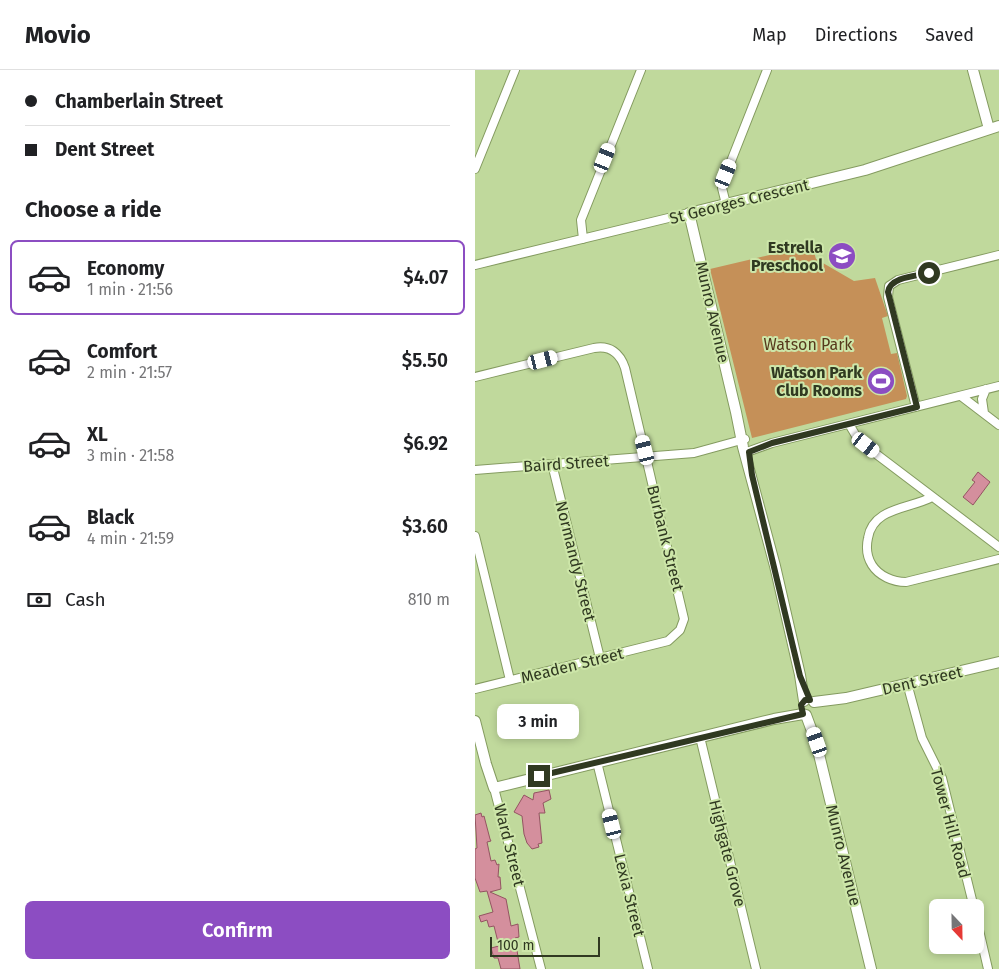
<!DOCTYPE html>
<html lang="en">
<head>
<meta charset="utf-8">
<style>
  :root { --surface:#fff; --page:#f2f2f2; --text:#202124; --muted:#757577; --line:#e0e0e0; --accent:#8c4dc2 }
  body { margin:0; font-family:"Fira Sans",sans-serif; background:var(--page); color:var(--text); height:100vh; display:flex; flex-direction:column; font-size:19px; white-space:nowrap }
  * { box-sizing:border-box; margin:0 }
  p { font-size:16px; color:var(--muted) }
  .icon { flex:none; width:28px; height:28px; fill:none; stroke:currentColor; stroke-width:2; stroke-linecap:round; stroke-linejoin:round }
  .map { position:relative; flex:1; overflow:hidden }
  .panel { display:flex; flex-direction:column; background:var(--surface); width:475px }
  .panel>* { flex:none }
  .banner { display:grid; align-content:center; height:110px; padding:0 25px; background:var(--surface) }
  .needle { width:32px; rotate:158deg }
  .controls { position:absolute; left:454px; top:829px; display:grid; gap:10px }
  .controls a { display:grid; place-items:center; width:55px; height:55px; border-radius:8px; background:var(--surface); box-shadow:0 2px 8px #0003; font-size:25px }
  .scale { position:absolute; left:15px; bottom:12px; width:110px; box-sizing:border-box; padding-left:5px; border:2px solid #303921; border-top:0; font-size:14px; line-height:18px; white-space:nowrap; color:#303921; -webkit-text-stroke:4px #cde6a9; paint-order:stroke }
  .end { position:absolute; width:22px; height:22px; margin:-11px; border:6px solid #303921; background:#fff; box-shadow:0 0 0 2px #fff }
  .from { border-radius:50% }
  .bubble { position:absolute; height:35px; border-radius:8px; background:var(--surface); box-shadow:0 2px 8px #0003; font-size:16px; font-weight:600; line-height:35px; text-align:center }
  .car { position:absolute; width:15px; height:30px; margin:-15px -8px; border-radius:6px; box-shadow:0 0 4px 1px #0007; background:linear-gradient(#fff 24%,#345 0 40%,#fff 0 76%,#345 0 86%,#fff 0) }
  .banner b { display:flex; align-items:center; gap:18px; height:48px; font-size:19px }
  .banner b+b { border-top:1px solid var(--line) }
  .banner i { width:12px; height:12px; background:var(--text) }
  ul { padding:0; list-style:none }
  li { display:flex; align-items:center; gap:15px; height:75px; margin:0 10px 8px; padding:0 15px; border:2px solid transparent; border-radius:8px }
  li div { flex:1 }
  li b { display:block; font-size:19px }
  li em { font-style:normal; font-weight:600 }
  li.on { border-color:var(--accent) }
  li>.icon { width:45px; height:45px; stroke-width:1.5 }
  h2 { padding:0 25px; font-size:22px; line-height:60px }
  .pay { display:flex; align-items:center; gap:12px; height:55px; padding:0 25px; font-size:19px }
  .pay p { margin-inline-start:auto }
  .button { display:flex; gap:10px; margin-top:auto; padding:10px 25px }
  .button a { flex:1; height:58px; border-radius:8px; background:var(--accent); color:#fff; font-size:20px; font-weight:600; line-height:58px; text-align:center }
  header { display:flex; align-items:center; gap:30px; box-sizing:border-box; height:70px; padding:0 25px; background:var(--surface); border-bottom:1px solid var(--line) }
  header strong { font-size:24px }
  nav { display:flex; gap:28px; margin-inline-start:auto; font-size:18px }
  main { display:flex; flex:1; min-height:0 }
  .map>svg:first-child { display:block }
  .green { fill:#c59058 }
  .building { fill:#d48f9d; stroke:#945462 }
  .lines { fill:none; stroke-linecap:round; stroke-linejoin:round }
  .minor-casing { stroke:#849b60; stroke-width:10 }
  .tertiary-casing { stroke:#849b60; stroke-width:12 }
  .minor { stroke:#fff; stroke-width:8 }
  .tertiary { stroke:#fff; stroke-width:10 }
  .route { stroke:#303921; stroke-width:6 }
  .labels { text-anchor:middle; stroke-width:4; stroke-linejoin:round; paint-order:stroke }
  .street-label { font-size:16px; fill:#303921; stroke:#cde6a9 }
  .poi-label { font-size:16px; font-weight:bold; fill:#303921; stroke:#cde6a9; text-anchor:end }
  .park-label { font-size:16px; fill:#573a1c; stroke:#cde6a9 }
</style>
</head>
<body>
<header>
<strong>Movio</strong>
<nav><a>Map</a><a>Directions</a><a>Saved</a></nav>
</header>
<main>
<section class="panel">
<div class="banner">
<b><i class="from"></i>Chamberlain Street</b>
<b><i></i>Dent Street</b>
</div>
<h2>Choose a ride</h2>
<ul>
<li class="on"><svg class="icon" aria-label="car" viewBox="0 0 24 24"><path d="M5 17H2v-5l4-1 3-4h7l3 4 3 1v5h-3M9 17h6M6 11h13"/><circle cx="7" cy="17" r="2"/><circle cx="17" cy="17" r="2"/></svg><div><b>Economy</b><p>1 min · 21:56</p></div><em>$4.07</em></li>
<li><svg class="icon" aria-label="car" viewBox="0 0 24 24"><path d="M5 17H2v-5l4-1 3-4h7l3 4 3 1v5h-3M9 17h6M6 11h13"/><circle cx="7" cy="17" r="2"/><circle cx="17" cy="17" r="2"/></svg><div><b>Comfort</b><p>2 min · 21:57</p></div><em>$5.50</em></li>
<li><svg class="icon" aria-label="car" viewBox="0 0 24 24"><path d="M5 17H2v-5l4-1 3-4h7l3 4 3 1v5h-3M9 17h6M6 11h13"/><circle cx="7" cy="17" r="2"/><circle cx="17" cy="17" r="2"/></svg><div><b>XL</b><p>3 min · 21:58</p></div><em>$6.92</em></li>
<li><svg class="icon" aria-label="car" viewBox="0 0 24 24"><path d="M5 17H2v-5l4-1 3-4h7l3 4 3 1v5h-3M9 17h6M6 11h13"/><circle cx="7" cy="17" r="2"/><circle cx="17" cy="17" r="2"/></svg><div><b>Black</b><p>4 min · 21:59</p></div><em>$3.60</em></li>
</ul>
<div class="pay"><svg class="icon" aria-label="cash" viewBox="0 0 24 24"><path d="M3 7h18v10H3z"/><circle cx="12" cy="12" r="2"/></svg>Cash<p>810 m</p></div>
<div class="button"><a>Confirm</a></div>
</section>
<div class="map">
<svg width="524" height="899" viewBox="0 0 524 899">
  <rect width="100%" height="100%" fill="#c0d99c"/>
  <path class="green" d="M 337,175 L 341,189 L 379,211 L 400,208 L 413,246 L 407,248 L 416,284 L 422,283 L 432,326 L 431,329 L 277,368 L 235,199 Z"/>
  <path class="building" d="M 405,301 L 415,305 L 408,325 L 396,317 L 402,303 L 404,304 Z
    M 503,402 L 515,412 L 498,435 L 488,427 L 500,412 L 497,410 Z
    M 74,720 L 76,729 L 68,733 L 70,743 L 64,743 L 67,773 L 63,774 L 64,777 L 57,779 L 52,773 L 49,764 L 47,746 L 39,742 L 49,725 L 58,730 L 59,723 Z
    M 6,743 L 7,747 L 9,746 L 15,769 L 16,771 L 12,772 L 16,791 L 20,790 L 22,795 L 24,794 L 23,807 L 25,807 L 26,819 L 15,822 L 31,829 L 36,856 L 43,854 L 44,867 L 40,868 L 45,899 L 26,899 L 23,888 L 19,888 L 16,878 L 24,876 L 19,856 L 14,857 L 12,850 L 6,852 L 4,846 L 18,842 L 12,821 L 5,822 L 0,808 L 0,779 L 2,778 L 0,745 Z"/>
  <g class="lines">
    <defs>
      <path id="minor" d="M 0,99 L 40,0
        M 251,134 L 247,118 L 249,109 L 292,0
        M 108,169 L 106,150 L 166,0
        M 0,195 L 214,143
        M 0,307 L 119,278 C 135,275 145,283 150,298 L 209,549 L 205,560 L 193,571 L 0,619
        M 486,326 L 524,355
        M 441,337 L 413,227 L 414,216 L 423,210 L 524,185
        M 509,343 L 507,329 L 511,319
        M 374,354 L 384,371 L 524,477
        M 269,383 L 297,373 L 524,316
        M 77,394 L 125,588
        M 0,400 L 219,383 L 270,369
        M 457,427 C 435,439 398,437 393,468 C 391,477 392,487 397,495 C 404,506 418,512 431,512 L 524,489
        M 0,466 L 35,610
        M 432,613 L 447,668 L 467,708 L 499,838
        M 225,667 L 281,899
        M 122,692 L 173,899
        M 19,718 L 66,899
        M 500,843 L 513,899"/>
      <path id="tertiary" d="M 498,0 L 514,59
        M 329,631 L 325,605 L 300,496 L 268,377 L 261,342 L 214,143 L 390,100 L 524,56
        M 339,632 L 371,628 L 524,592
        M 331,645 L 341,672 L 396,899
        M 0,651 L 11,694 L 19,718 L 299,649 L 328,644"/>
    </defs>
    <use href="#minor" class="minor-casing"/>
    <use href="#tertiary" class="tertiary-casing"/>
    <use href="#minor" class="minor"/>
    <use href="#tertiary" class="tertiary"/>
  </g>
  <g class="lines">
    <path class="route" d="M 64,706 L 328,644 L 326,635 L 330,630 L 335,630 L 325,606 L 277,405 L 274,382 L 297,373 L 442,337 L 413,222 C 415,207 441,206 454,203"/>
  </g>
  <defs>
    <symbol id="school-disc" viewBox="-11 -11 22 22"><circle r="9.5" fill="#8c4dc2" stroke="#cde6a9"/><path d="M0-5L7-2L0 1L-7-2ZM-4 1L0 2.5L4 1V4Q0 6-4 4Z" fill="#fff"/></symbol>
    <symbol id="stadium-disc" viewBox="-11 -11 22 22"><circle r="9.5" fill="#8c4dc2" stroke="#cde6a9"/><path d="M0-5a6.5 5 0 1 0 0 10a6.5 5 0 1 0 0-10ZM-3.5-1.8h7v3.6h-7Z" fill="#fff"/></symbol>
  </defs>
  <g fill-rule="evenodd">
    <use href="#school-disc" x="351" y="170" width="32" height="32"/>
    <use href="#stadium-disc" x="390" y="295" width="32" height="32"/>
  </g>
  <g class="labels">
    <g class="street-label">
      <text transform="translate(264 131) rotate(-14)" y="6">St Georges Crescent</text>
      <text transform="translate(238 242) rotate(77)" y="6">Munro Avenue</text>
      <text transform="translate(91 393) rotate(-4)" y="6">Baird Street</text>
      <text transform="translate(191 468) rotate(76)" y="6">Burbank Street</text>
      <text transform="translate(101 491) rotate(76)" y="6">Normandy Street</text>
      <text transform="translate(97 595) rotate(-14)" y="6">Meaden Street</text>
      <text transform="translate(447 610) rotate(-13)" y="6">Dent Street</text>
      <text transform="translate(476 753) rotate(75)" y="6">Tower Hill Road</text>
      <text transform="translate(35 775) rotate(76)" y="6">Ward Street</text>
      <text transform="translate(253 783) rotate(76)" y="6">Highgate Grove</text>
      <text transform="translate(369 785) rotate(76)" y="6">Munro Avenue</text>
      <text transform="translate(155 825) rotate(76)" y="6">Lexia Street</text>
    </g>
    <g class="poi-label">
      <text x="348" y="183">Estrella<tspan x="348" dy="18">Preschool</tspan></text>
      <text x="387" y="308">Watson Park<tspan x="387" dy="18">Club Rooms</tspan></text>
    </g>
    <g class="park-label">
      <text x="333" y="280">Watson Park</text>
    </g>
  </g>
</svg>
<div class="controls">
<a><svg class="needle" viewBox="-14 -14 28 28"><path d="M0-13l5 13h-10z" fill="#e53935"/><path d="M0 13l5-13h-10z" fill="#757577"/></svg></a>
</div>
<div class="scale">100 m</div>
<i class="end from" style="left:454px;top:203px"></i>
<i class="end" style="left:64px;top:706px"></i>
<div class="bubble" style="left:22px;top:634px;width:82px">3 min</div>
<i class="car" style="left:130px;top:88px;rotate:22deg"></i>
<i class="car" style="left:251px;top:104px;rotate:22deg"></i>
<i class="car" style="left:68px;top:290px;rotate:76deg"></i>
<i class="car" style="left:391px;top:375px;rotate:128deg"></i>
<i class="car" style="left:170px;top:380px;rotate:346deg"></i>
<i class="car" style="left:342px;top:672px;rotate:341deg"></i>
<i class="car" style="left:137px;top:754px;rotate:346deg"></i>
</div>
</main>
</body>
</html>
